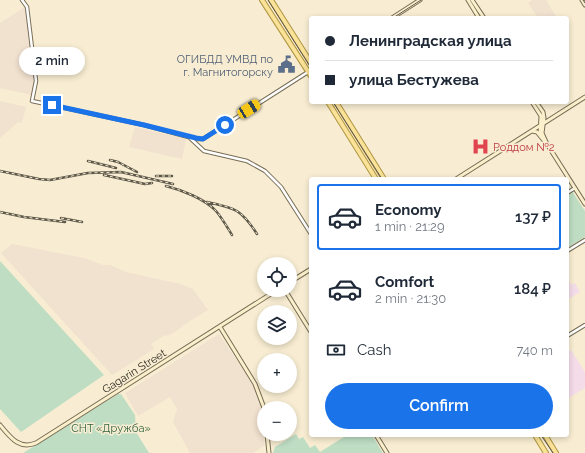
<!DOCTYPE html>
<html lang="en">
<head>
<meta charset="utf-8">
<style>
  :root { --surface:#fff; --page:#f2f2f3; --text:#1f2937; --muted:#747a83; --line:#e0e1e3; --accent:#1a73e8 }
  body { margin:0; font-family:Raleway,sans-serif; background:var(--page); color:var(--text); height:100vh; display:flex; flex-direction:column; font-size:15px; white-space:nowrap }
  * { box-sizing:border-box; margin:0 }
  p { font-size:13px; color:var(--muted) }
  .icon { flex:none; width:22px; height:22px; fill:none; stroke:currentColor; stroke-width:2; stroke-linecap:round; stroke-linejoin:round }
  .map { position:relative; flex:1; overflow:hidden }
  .sheet { position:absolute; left:309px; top:177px; width:260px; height:260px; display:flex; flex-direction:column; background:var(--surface); border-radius:4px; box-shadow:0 2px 6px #0003 }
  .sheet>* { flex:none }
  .top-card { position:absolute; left:309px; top:16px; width:260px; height:88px; border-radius:4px; box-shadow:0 2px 6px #0003; display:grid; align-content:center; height:88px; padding:0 16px; background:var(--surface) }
  .tools { position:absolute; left:257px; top:257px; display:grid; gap:8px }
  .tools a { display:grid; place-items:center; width:40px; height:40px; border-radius:50%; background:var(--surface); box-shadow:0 2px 6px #0003; font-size:20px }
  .end { position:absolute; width:18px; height:18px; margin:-9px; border:5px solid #1a73e8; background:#fff; box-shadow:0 0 0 2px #fff }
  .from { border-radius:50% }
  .bubble { position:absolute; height:28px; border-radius:14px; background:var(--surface); box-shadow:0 2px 6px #0003; font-size:13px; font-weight:600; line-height:28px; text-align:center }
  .car { position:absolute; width:12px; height:24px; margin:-12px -6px; border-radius:5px; box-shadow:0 0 3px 1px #0007; background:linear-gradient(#f5c518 24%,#345 0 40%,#f5c518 0 76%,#345 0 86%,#f5c518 0) }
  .top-card b { display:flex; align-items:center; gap:14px; height:38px; font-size:15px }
  .top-card b+b { border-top:1px solid var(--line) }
  .top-card i { width:10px; height:10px; background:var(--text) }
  ul { padding:7px 0 0; list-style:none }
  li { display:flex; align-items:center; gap:12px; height:66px; margin:0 8px 6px; padding:0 8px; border:2px solid transparent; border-radius:4px }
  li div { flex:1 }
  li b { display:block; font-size:15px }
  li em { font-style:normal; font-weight:600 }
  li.current { border-color:var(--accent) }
  li>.icon { width:36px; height:36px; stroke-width:1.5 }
  .pay { display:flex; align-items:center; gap:10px; height:44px; padding:0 16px; font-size:15px }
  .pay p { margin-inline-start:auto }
  .primary-button { display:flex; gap:8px; margin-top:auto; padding:8px 16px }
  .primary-button a { flex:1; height:46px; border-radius:24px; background:var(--accent); color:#fff; font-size:16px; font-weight:600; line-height:46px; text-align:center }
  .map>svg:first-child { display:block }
  .industrial { fill:#f1e1cf }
  .education { fill:#f4dce8 }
  .green { fill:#beddc3 }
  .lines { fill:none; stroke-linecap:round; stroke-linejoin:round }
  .tertiary-casing { stroke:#786e57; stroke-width:4.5 }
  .secondary-casing { stroke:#786e57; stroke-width:5 }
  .primary-casing { stroke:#af9441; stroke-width:6 }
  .tertiary { stroke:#fff; stroke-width:2.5 }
  .secondary { stroke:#fcf0cc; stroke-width:3 }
  .primary { stroke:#fae298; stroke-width:4 }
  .tram { stroke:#5e584a; stroke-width:1 }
  .rail-casing { stroke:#5e584a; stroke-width:2.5 }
  .rail { stroke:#f8edd2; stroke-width:1; stroke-dasharray:3; stroke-linecap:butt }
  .route { stroke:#1a73e8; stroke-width:5 }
  .labels { text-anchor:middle; stroke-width:3; stroke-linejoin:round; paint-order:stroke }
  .service-label { font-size:11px; fill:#4e5e75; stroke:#f8edd2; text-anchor:end }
  .health-label { font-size:11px; fill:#be3a42; stroke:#f8edd2; text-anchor:start }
  .street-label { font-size:11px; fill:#2c281e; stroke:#f8edd2 }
  .park-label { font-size:11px; fill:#31613c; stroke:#f8edd2 }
</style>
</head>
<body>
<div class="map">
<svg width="585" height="453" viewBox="0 0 585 453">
  <rect width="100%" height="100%" fill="#f8edd2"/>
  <path class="industrial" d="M 532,0 L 546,0 L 557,18 L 538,18 L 528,3 Z
    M 25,7 L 33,61 L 34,85 L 32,95 L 0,88 L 0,23 Z
    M 0,101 L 26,107 L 22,123 L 18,122 L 0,138 Z
    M 135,127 L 186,139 L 182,159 L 129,147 Z
    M 12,244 L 84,258 L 103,265 L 110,265 L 126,272 L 180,284 L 193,289 L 208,310 L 182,326 L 182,327 L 173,333 L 167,336 L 165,335 L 151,344 L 154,349 L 112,375 L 1,253 Z
    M 219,334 L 250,380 L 257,395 L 263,415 L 264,446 L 253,453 L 190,453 L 173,422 L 177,409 L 170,397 L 138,416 L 125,393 Z"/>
  <path class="education" d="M 567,280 L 568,280 L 572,285 L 575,283 L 580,292 L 567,300 Z
    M 571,350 L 585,372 L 585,388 L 567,399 L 567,352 Z"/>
  <path class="green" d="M 572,191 L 585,211 L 585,237 L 567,248 L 567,194 Z
    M 0,261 L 104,375 L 21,432 L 0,409 Z
    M 118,394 L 121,394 L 135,415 L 136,432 L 149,453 L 23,453 Z
    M 296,434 L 299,439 L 303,437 L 310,448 L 315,445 L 320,452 L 347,435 L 372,435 L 383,453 L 273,453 L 275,447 Z"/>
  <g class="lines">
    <defs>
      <path id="tertiary" d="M 22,0 L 27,7 L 36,81 L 32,101 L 144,125 L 196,139 L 203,139 L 308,72
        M 190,138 L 204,151 L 247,161 L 265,171 L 281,187 L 311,234
        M 567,193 L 575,188
        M 567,251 L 585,240
        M 567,336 L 585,325"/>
      <path id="secondary" d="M 468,0 L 479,18
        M 472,0 L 484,18
        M 582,0 L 585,5
        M 392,18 L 420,0
        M 532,102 L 541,116 L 540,135
        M 536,102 L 543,112 L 544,118 L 542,133 L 547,144 L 585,204
        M 532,131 L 537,132 L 546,143
        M 456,179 L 585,97
        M 290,282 L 311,269
        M 285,290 L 311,332
        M 220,327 L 255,384 L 264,408
        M 0,425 C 10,437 19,450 36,443 L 277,290
        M 267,434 L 269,453
        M 376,435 L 387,453"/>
      <path id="primary" d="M 262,0 L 311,76
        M 271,0 L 311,63
        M 328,102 L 376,179
        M 336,102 L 384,179
        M 535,435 L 546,453
        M 545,435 L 556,453"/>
    </defs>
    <use href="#tertiary" class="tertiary-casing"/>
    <use href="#secondary" class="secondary-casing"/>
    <use href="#primary" class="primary-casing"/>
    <use href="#tertiary" class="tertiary"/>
    <use href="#secondary" class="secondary"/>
    <use href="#primary" class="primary"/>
    <path class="tram" d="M 268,0 L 311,68
      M 583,0 L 585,3
      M 393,18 L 421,0
      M 333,102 L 382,179
      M 541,435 L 553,453"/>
    <defs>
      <path id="rail" d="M 110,160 L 118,162 L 137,172
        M 88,161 L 116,168
        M 0,171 L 39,179 L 50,180 L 88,173 L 121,172 L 173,184
        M 104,175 L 145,184 L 152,183
        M 156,176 L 172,176
        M 166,186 C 182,190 205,199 216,211 C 222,218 227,227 232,235
        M 207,202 C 235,208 241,209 257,234
        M 0,212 L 24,217 L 65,222
        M 61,218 L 82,222"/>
    </defs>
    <use href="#rail" class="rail-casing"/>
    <use href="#rail" class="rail"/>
  </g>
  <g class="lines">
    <path class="route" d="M 52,105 L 144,125 L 196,138 L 203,139 L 225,125"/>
  </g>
  <defs>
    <symbol id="civic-bare" viewBox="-9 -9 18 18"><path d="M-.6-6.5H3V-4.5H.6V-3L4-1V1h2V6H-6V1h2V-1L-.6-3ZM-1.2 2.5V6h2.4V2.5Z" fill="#5c6f8a" stroke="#f8edd2" stroke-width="2.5" paint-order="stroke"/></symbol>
    <symbol id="hospital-bare" viewBox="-9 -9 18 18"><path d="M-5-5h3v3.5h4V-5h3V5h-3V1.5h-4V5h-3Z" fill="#e0444e" stroke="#f8edd2" stroke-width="2.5" paint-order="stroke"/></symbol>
  </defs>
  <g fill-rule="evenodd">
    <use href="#civic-bare" x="274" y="52" width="25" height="25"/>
    <use href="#hospital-bare" x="468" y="134" width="25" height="25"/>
  </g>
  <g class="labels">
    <g class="service-label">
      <text x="273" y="63">ОГИБДД УМВД по<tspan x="273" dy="13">г. Магнитогорску</tspan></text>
    </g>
    <g class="health-label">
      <text x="493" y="151">Роддом №2</text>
    </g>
    <g class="street-label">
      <text transform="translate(134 371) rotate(-32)" y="4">Gagarin Street</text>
    </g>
    <g class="park-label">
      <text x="111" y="432">СНТ «Дружба»</text>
    </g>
  </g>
</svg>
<div class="tools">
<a><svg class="icon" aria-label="locate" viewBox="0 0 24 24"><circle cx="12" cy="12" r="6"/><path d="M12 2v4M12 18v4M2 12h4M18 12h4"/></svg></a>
<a><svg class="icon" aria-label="layers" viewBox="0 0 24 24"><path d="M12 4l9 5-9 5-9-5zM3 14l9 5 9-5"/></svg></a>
<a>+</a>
<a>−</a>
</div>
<i class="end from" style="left:225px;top:125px"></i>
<i class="end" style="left:52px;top:105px"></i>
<div class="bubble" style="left:19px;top:47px;width:66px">2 min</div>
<i class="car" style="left:249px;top:109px;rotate:58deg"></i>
<div class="top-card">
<b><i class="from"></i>Ленинградская улица</b>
<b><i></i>улица Бестужева</b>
</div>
<section class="sheet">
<ul>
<li class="current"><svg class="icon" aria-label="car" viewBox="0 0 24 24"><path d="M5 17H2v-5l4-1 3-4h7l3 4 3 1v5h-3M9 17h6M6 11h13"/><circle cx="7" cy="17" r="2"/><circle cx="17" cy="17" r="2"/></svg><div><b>Economy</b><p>1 min · 21:29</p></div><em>137 ₽</em></li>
<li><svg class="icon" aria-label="car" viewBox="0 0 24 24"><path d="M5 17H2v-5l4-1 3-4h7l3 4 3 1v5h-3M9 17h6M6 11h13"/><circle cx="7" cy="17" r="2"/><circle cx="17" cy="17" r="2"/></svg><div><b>Comfort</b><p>2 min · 21:30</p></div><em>184 ₽</em></li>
</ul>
<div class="pay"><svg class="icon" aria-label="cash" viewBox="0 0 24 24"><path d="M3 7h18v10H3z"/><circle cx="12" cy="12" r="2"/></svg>Cash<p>740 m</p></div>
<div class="primary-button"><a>Confirm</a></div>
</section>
</div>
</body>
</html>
